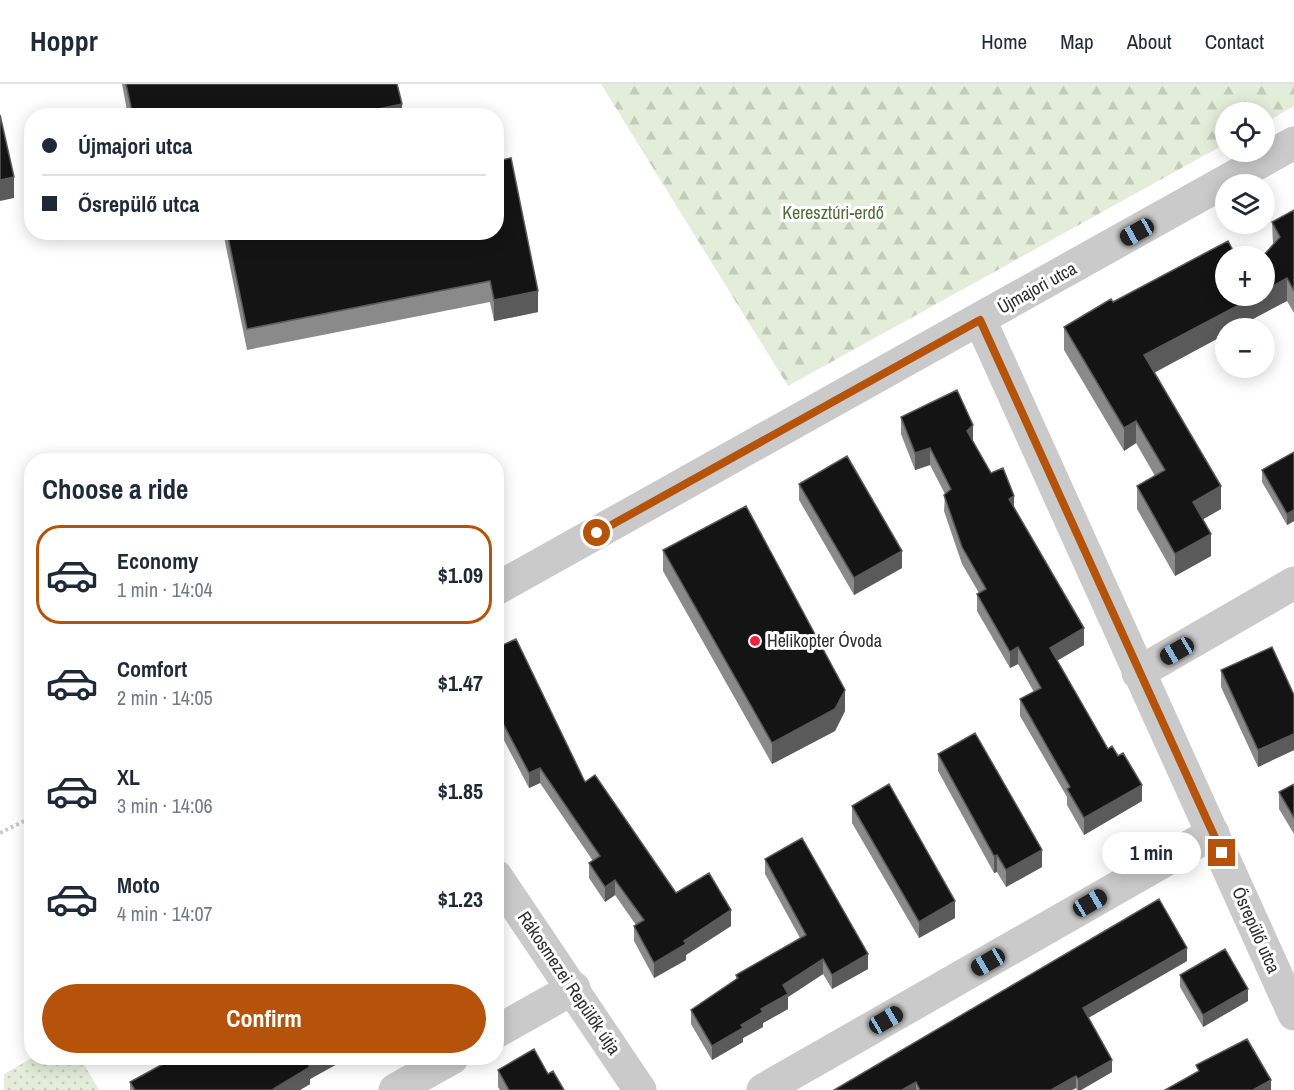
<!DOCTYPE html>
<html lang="en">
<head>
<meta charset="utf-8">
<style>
  :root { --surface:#fff; --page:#f6f6f7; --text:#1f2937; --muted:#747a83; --line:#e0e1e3; --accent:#b45309 }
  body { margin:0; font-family:"Archivo Narrow",sans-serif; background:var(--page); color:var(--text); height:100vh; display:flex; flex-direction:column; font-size:22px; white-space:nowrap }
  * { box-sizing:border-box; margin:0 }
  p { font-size:20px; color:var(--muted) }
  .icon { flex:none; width:33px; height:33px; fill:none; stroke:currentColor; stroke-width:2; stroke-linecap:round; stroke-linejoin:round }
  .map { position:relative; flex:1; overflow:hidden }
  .drawer { position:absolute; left:24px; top:369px; width:480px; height:612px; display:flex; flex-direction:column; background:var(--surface); border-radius:24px; box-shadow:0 3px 15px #0003 }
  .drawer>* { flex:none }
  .hud { position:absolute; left:24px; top:24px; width:480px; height:132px; border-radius:24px; box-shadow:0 3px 15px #0003; display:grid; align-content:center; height:132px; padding:0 18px; background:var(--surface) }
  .controls { position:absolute; left:1215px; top:18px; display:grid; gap:12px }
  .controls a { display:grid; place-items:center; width:60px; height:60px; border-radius:50%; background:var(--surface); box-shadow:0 3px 15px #0003; font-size:30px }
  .end { position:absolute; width:27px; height:27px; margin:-14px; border:8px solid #b45309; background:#fff; box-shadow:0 0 0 3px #fff }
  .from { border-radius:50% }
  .bubble { position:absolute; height:42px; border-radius:21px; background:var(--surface); box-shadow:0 3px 15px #0003; font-size:20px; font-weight:700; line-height:42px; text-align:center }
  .car { position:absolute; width:18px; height:36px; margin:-18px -9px; border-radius:8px; box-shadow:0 0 4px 2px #0007; background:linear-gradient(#222 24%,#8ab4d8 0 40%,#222 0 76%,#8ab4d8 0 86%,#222 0) }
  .hud b { display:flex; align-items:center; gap:21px; height:57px; font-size:22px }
  .hud b+b { border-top:2px solid var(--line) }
  .hud i { width:15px; height:15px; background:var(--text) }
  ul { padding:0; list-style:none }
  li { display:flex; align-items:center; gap:18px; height:99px; margin:0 12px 9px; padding:0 6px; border:3px solid transparent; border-radius:24px }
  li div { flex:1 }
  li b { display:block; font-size:22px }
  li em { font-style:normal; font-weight:700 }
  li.active { border-color:var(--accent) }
  li>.icon { width:54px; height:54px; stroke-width:1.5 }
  h2 { padding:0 18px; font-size:27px; line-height:72px }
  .button { display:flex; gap:12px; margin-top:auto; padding:12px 18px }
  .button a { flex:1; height:69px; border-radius:36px; background:var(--accent); color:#fff; font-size:24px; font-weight:700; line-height:69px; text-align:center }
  header { display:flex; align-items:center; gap:36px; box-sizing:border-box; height:84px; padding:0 30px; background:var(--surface); border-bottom:2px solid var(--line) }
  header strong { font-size:28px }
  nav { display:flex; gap:33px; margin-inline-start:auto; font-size:21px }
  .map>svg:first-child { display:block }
  .forest { fill:url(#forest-firs) }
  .park { fill:url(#park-dots) }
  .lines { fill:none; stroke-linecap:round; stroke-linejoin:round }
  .path { stroke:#cacaca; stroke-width:4; stroke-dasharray:3 3; stroke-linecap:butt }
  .street { stroke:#cacaca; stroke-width:33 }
  .wall { fill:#8a8a8a }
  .shaded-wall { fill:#5a5a5a }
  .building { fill:#141414; stroke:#5a5a5a; stroke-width:1.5 }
  .route { stroke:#b45309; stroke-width:8 }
  .poi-dot { fill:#f12338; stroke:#fff; stroke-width:2 }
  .labels { text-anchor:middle; stroke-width:6; stroke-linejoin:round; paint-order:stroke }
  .park-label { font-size:18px; fill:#526c38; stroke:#fff }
  .street-label { font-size:18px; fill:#2d2d2d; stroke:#fff }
  .poi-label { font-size:18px; fill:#2d2d2d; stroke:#fff; text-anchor:start }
</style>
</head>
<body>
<header>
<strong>Hoppr</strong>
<nav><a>Home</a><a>Map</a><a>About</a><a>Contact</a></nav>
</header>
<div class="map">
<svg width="1294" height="1006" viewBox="0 0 1294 1006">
  <defs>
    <pattern id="forest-firs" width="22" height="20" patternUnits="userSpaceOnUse" patternTransform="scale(1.5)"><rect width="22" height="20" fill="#e4ecda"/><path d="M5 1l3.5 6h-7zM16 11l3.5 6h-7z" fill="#c4cbbb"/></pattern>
    <pattern id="park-dots" width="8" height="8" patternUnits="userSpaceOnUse" patternTransform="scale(1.5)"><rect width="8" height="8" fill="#e4ecda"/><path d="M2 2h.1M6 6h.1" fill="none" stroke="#c4cbbb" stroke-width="1.8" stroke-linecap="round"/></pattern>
  </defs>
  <rect width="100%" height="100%" fill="#fff"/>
  <path class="forest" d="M 601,0 L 1294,0 L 1294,22 L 1265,39 L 1264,28 L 1226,28 L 1225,60 L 788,302 Z"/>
  <path class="park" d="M 32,974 L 80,974 L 99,1006 L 4,1006 L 4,990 Z"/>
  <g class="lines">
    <path class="path" d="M 0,749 L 32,733"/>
    <path class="street" d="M 980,236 L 1294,930
      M 496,505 L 1294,59
      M 1138,589 L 1294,499
      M 496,792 L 640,1006
      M 496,948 L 574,904
      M 395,1006 L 452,974
      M 763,1006 L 1213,749"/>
  </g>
  <path class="wall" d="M 122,0 L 397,0 L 402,32 L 128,32 Z
    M 1294,126 L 1294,229 L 1287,217 L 1226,244 L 1226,250 L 1154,289 L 1221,425 L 1203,435 L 1211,472 L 1175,492 L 1137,425 L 1137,402 L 1155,392 L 1136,359 L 1124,367 L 1064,266 L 1064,243 L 1113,218 L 1226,172 L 1264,212 L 1273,161 L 1272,138 Z
    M 223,148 L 496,148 L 538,228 L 494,237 L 490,218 L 247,266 Z
    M 901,333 L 973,358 L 991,389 L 1014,423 L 1084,561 L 1057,576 L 1108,665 L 1142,717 L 1084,751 L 1067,721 L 1067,713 L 1020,632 L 1020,615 L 1034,608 L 1018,580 L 1010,584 L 977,527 L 977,510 L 979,509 L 962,480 L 944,427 L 945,410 L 930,381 L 915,386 L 901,350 Z
    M 1294,368 L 1294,437 L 1287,441 L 1262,398 L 1262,386 Z
    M 799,400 L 902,484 L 854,511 L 799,416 Z
    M 663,466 L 845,627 L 835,647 L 772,680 L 663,487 Z
    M 496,564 L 585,698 L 676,809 L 731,842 L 686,871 L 686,876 L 654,894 L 634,857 L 634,842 L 636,841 L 615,811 L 605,818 L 589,794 L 589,779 L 593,777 L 540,699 L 529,704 L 496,641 Z
    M 1221,586 L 1294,611 L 1294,666 L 1258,683 L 1221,603 Z
    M 938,670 L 1042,783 L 1006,803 L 997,788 L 994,789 L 938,687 Z
    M 1294,700 L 1294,750 L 1279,725 L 1279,708 Z
    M 852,722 L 955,834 L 919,854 L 852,739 Z
    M 765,775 L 868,885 L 832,905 L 823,890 L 788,913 L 788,925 L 763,939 L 763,943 L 743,954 L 743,958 L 712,976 L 691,940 L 691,926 L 736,896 L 736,891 L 800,854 L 765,790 Z
    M 1187,877 L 1088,934 L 1112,988 L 1081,1006 L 1077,1006 L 1076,1004 L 1072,1006 L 834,1006 Z
    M 1180,891 L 1248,917 L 1203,943 L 1180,903 Z
    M 174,974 L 348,974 L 310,995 L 310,1000 L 300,1006 L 130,1006 L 130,998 Z
    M 498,986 L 548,990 L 564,1006 L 500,1006 L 498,1003 Z"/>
  <path class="shaded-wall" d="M 402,20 L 402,32 L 345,32 Z
    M 14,93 L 14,114 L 0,117 L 0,96 Z
    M 1287,194 L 1287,217 L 1236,244 L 1226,244 L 1226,250 L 1144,294 L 1144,271 L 1256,212 L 1264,212 L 1264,207 Z
    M 538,207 L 538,228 L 494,237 L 494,216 Z
    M 1136,337 L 1136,359 L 1124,367 L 1124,344 Z
    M 973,341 L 973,358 L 967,364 L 967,347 Z
    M 930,364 L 930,381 L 915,386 L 915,369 Z
    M 1221,402 L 1221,425 L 1193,441 L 1193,418 Z
    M 1014,412 L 1014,429 L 1009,415 Z
    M 1294,426 L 1294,437 L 1287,441 L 1287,430 Z
    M 1211,450 L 1211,472 L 1175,492 L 1175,470 Z
    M 902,467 L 902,484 L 854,511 L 854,494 Z
    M 1084,544 L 1084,561 L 1050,581 L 1050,564 Z
    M 1018,563 L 1018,580 L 1010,584 L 1010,568 Z
    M 845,606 L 845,627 L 835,647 L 772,680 L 772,659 Z
    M 1294,650 L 1294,666 L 1258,683 L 1258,666 Z
    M 540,684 L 540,699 L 529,704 L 529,689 Z
    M 1142,701 L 1142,717 L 1084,751 L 1084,734 Z
    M 1042,766 L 1042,783 L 1006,803 L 1006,786 Z
    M 997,771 L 997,788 L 994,789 L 994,772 Z
    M 615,796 L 615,811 L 605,818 L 605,803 Z
    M 955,817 L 955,834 L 919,854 L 919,838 Z
    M 731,826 L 731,842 L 686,871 L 686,876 L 654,894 L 654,879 L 684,857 Z
    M 1187,864 L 1187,877 L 1083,937 L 1083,924 Z
    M 868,870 L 868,885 L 832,905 L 832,891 Z
    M 823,875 L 823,890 L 788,913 L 788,925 L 763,939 L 763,943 L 743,954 L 743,958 L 712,976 L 712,962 L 761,925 L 783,901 Z
    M 1248,905 L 1248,917 L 1203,943 L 1203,931 Z
    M 319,974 L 348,974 L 310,995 L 310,1000 L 300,1006 L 272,1006 L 308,980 Z
    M 1112,976 L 1112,988 L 1081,1006 L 1078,1006 L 1078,995 Z
    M 1076,992 L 1076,1004 L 1072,1006 L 1051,1006 Z
    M 1271,996 L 1271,1006 L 1253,1006 Z
    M 916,998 L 916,1006 L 902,1006 Z"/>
  <path class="building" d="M 126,0 L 397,0 L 402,20 L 345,32 L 133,32 Z
    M 0,31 L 14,93 L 0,96 Z
    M 511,74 L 538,207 L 494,216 L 490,197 L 247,245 L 227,148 L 496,148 L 496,77 Z
    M 1294,126 L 1294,207 L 1287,194 L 1264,207 L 1264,172 L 1263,172 L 1280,153 L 1272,138 Z
    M 1228,157 L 1236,172 L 1226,172 L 1226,212 L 1256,212 L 1144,271 L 1221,402 L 1193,418 L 1211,450 L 1175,470 L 1137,402 L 1165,386 L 1136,337 L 1124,344 L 1064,243 L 1111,215 L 1113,218 Z
    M 957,306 L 973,341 L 967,347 L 991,389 L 1003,384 L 1014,412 L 1009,415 L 1084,544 L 1050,564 L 1108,665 L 1112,662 L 1118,672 L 1123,669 L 1142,701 L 1084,734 L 1067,705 L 1070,703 L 1020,615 L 1041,604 L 1018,563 L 1010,568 L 977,510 L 986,505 L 962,463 L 944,411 L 951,405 L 930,364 L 915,369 L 901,333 Z
    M 1294,368 L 1294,426 L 1287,430 L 1262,386 Z
    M 847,372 L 902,467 L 854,494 L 799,400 Z
    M 746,422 L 845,606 L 835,625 L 772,659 L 663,466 Z
    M 516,555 L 585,698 L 595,691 L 676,809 L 709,789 L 731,826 L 684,857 L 686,860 L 654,879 L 634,842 L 644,836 L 615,796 L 605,803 L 589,779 L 600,772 L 540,684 L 529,689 L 496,626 L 496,564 Z
    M 1272,563 L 1294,611 L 1294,650 L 1258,666 L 1221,586 Z
    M 975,649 L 1042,766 L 1006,786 L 997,771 L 994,772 L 938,670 Z
    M 889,700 L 955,817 L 919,838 L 852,722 Z
    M 1294,700 L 1294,734 L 1279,708 Z
    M 802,754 L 868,870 L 832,891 L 823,875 L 783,901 L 788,910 L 761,925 L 763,928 L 741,941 L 743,944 L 712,962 L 691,926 L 738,894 L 736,891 L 806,851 L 765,775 Z
    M 1159,815 L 1187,864 L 1083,924 L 1112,976 L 1078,995 L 1076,992 L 1051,1006 L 920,1006 L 916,998 L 902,1006 L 834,1006 Z
    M 1225,865 L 1248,905 L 1203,931 L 1180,891 Z
    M 1247,955 L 1271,996 L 1253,1006 L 1165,1006 L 1199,987 L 1196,981 Z
    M 534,965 L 548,990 L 553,987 L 564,1006 L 509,1006 L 498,986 Z
    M 174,974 L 319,974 L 308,980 L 310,983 L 272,1006 L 135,1006 L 130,998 Z"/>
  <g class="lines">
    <path class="route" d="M 597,449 L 980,236 L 1222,769"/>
  </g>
  <circle class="poi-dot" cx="755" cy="557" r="6"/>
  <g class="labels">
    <g class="park-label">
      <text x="833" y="135">Keresztúri-erdő</text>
    </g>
    <g class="street-label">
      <text transform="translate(1037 204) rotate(-29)" y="6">Újmajori utca</text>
      <text transform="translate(1256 846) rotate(66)" y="6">Ősrepülő utca</text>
      <text transform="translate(569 899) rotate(56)" y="6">Rákosmezei Repülők útja</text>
    </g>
    <g class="poi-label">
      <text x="767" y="563">Helikopter Óvoda</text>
    </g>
  </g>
</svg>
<div class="controls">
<a><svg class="icon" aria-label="locate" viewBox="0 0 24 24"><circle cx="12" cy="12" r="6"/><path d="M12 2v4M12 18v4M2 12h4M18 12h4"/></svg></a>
<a><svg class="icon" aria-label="layers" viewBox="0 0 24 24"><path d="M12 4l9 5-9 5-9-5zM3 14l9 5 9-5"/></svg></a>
<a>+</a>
<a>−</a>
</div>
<i class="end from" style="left:597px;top:449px"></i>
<i class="end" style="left:1222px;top:769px"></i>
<div class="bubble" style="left:1102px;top:748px;width:99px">1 min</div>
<i class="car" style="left:1137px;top:148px;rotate:241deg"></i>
<i class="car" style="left:1177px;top:567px;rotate:240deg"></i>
<i class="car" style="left:1090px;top:819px;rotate:60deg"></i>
<i class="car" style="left:988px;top:878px;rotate:240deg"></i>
<i class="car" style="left:886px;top:936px;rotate:60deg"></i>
<div class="hud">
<b><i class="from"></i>Újmajori utca</b>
<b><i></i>Ősrepülő utca</b>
</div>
<section class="drawer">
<h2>Choose a ride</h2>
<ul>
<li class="active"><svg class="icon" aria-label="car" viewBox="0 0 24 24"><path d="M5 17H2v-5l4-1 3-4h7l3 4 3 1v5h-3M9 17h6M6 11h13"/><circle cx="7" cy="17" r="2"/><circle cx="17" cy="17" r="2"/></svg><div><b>Economy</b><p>1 min · 14:04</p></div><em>$1.09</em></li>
<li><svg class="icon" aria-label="car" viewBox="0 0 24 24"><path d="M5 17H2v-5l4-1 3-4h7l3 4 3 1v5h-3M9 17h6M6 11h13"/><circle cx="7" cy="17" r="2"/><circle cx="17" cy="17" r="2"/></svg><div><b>Comfort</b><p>2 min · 14:05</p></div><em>$1.47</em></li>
<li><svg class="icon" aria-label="car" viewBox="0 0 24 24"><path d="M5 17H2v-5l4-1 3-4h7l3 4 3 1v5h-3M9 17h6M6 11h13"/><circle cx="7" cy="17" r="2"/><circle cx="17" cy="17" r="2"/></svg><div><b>XL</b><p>3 min · 14:06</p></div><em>$1.85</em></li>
<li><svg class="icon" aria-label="car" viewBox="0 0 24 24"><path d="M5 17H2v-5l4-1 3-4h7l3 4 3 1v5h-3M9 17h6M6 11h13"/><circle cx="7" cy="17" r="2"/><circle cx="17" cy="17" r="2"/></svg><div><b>Moto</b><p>4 min · 14:07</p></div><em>$1.23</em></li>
</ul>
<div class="button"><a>Confirm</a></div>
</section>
</div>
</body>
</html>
